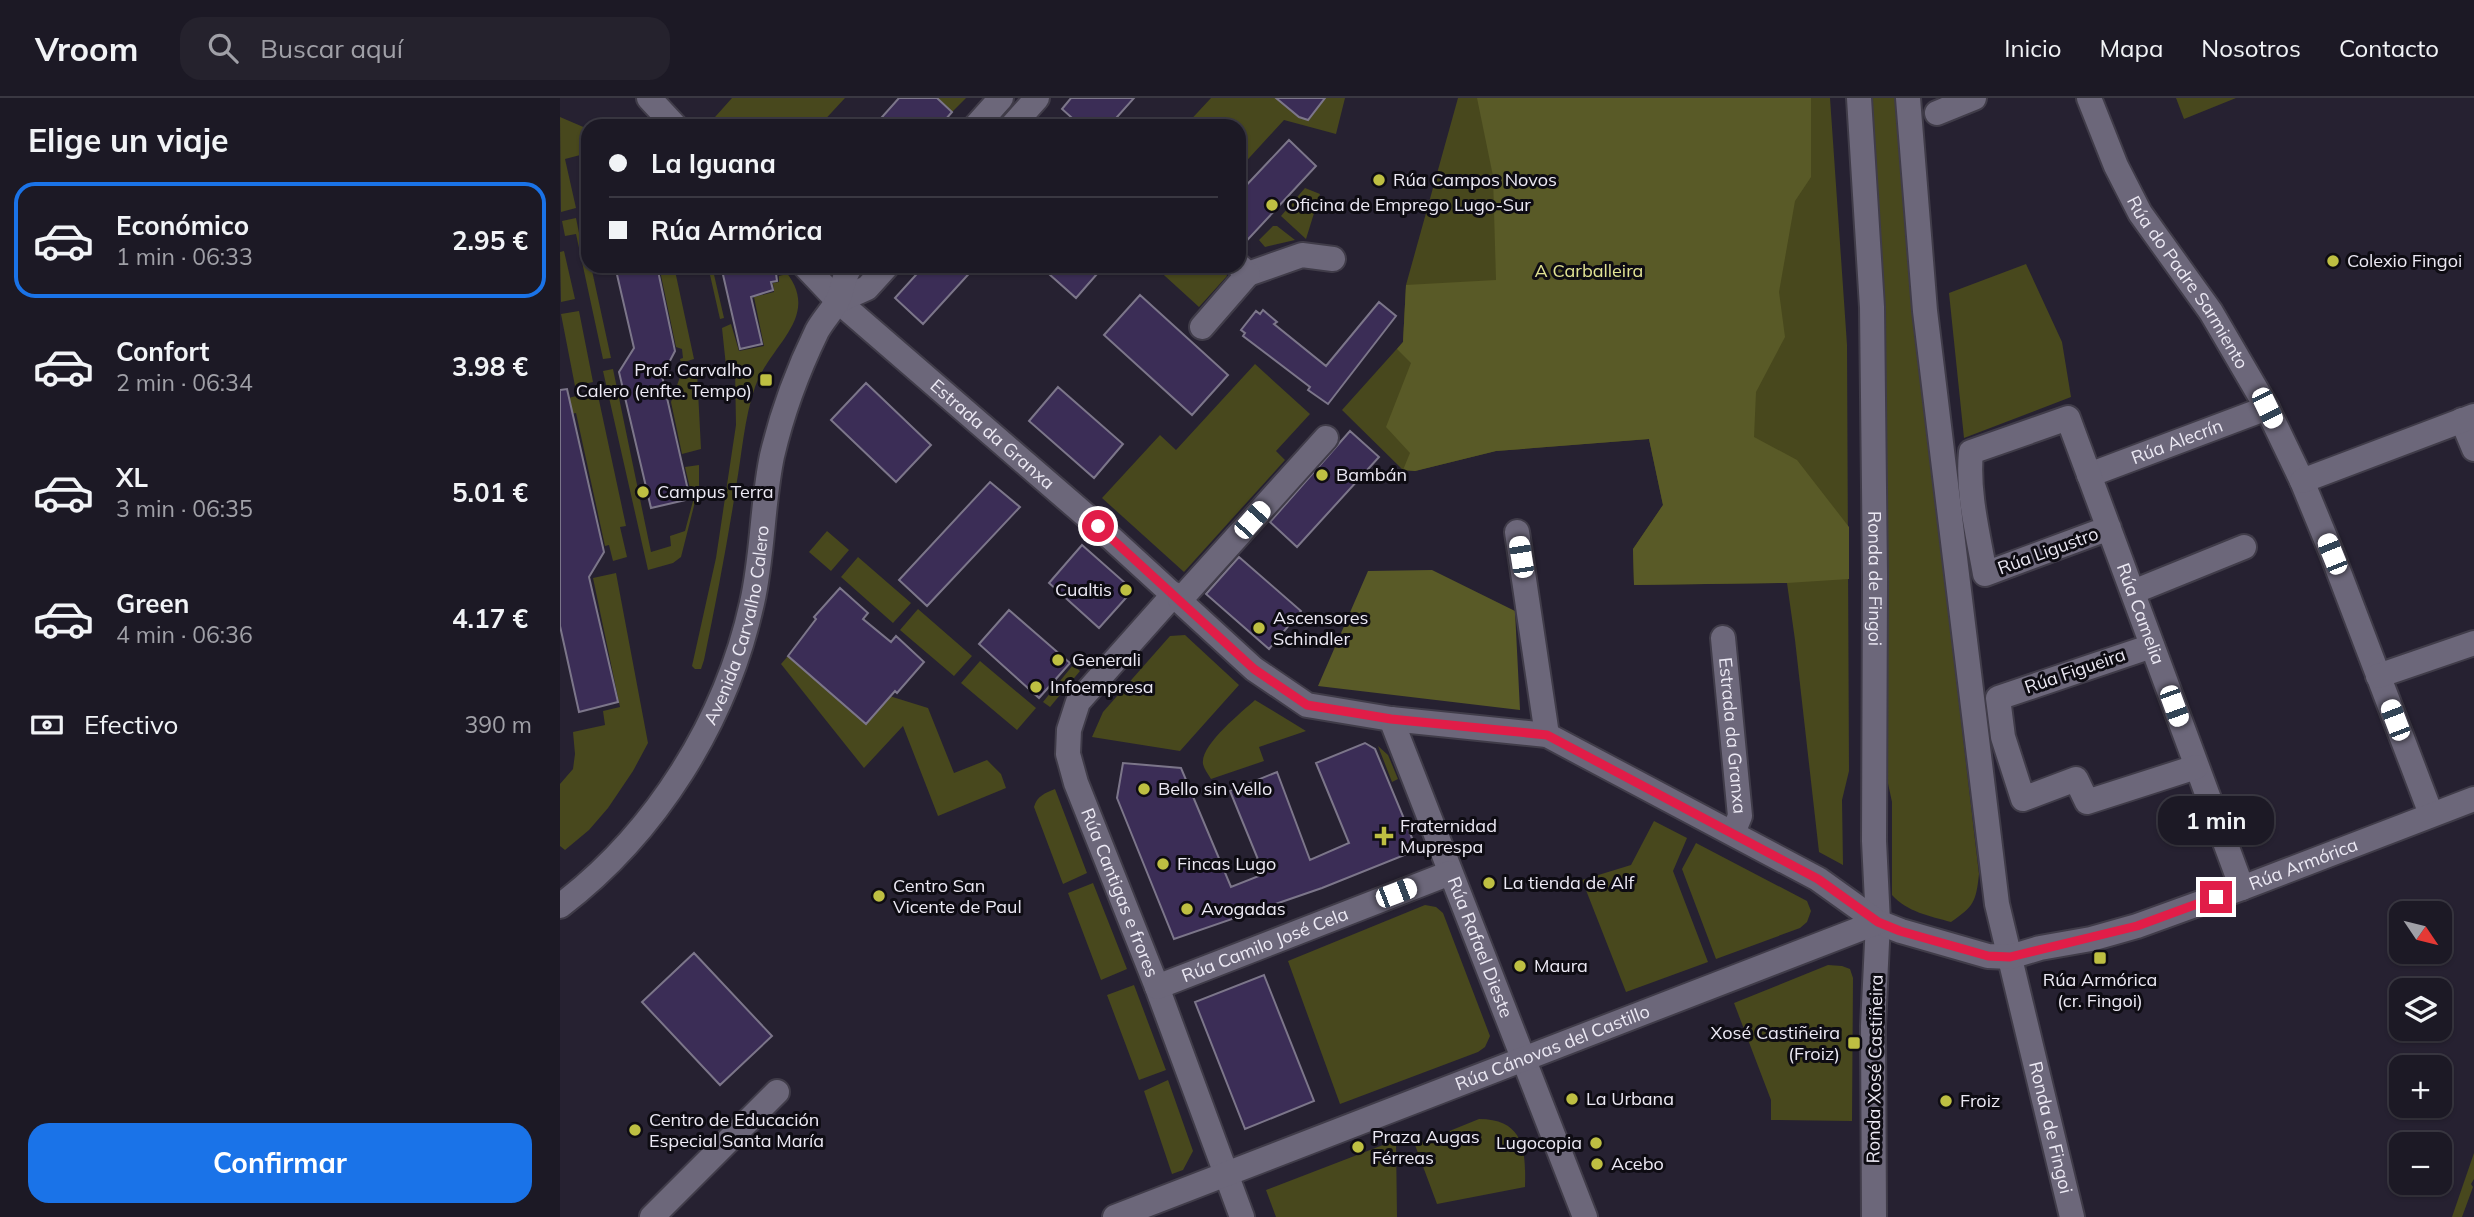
<!DOCTYPE html>
<html lang="es">
<head>
<meta charset="utf-8">
<style>
  :root { --surface:#1c1925; --page:#25222d; --text:#f1f3f6; --muted:#a0a0a7; --line:#3a3842; --accent:#1a73e8 }
  body { margin:0; font-family:Mulish,sans-serif; background:var(--page); color:var(--text); height:100vh; display:flex; flex-direction:column; font-size:26px; white-space:nowrap }
  * { box-sizing:border-box; margin:0 }
  p { font-size:23px; color:var(--muted) }
  .icon { flex:none; width:38px; height:38px; fill:none; stroke:currentColor; stroke-width:2; stroke-linecap:round; stroke-linejoin:round }
  .map { position:relative; flex:1; overflow:hidden }
  .sheet { display:flex; flex-direction:column; background:var(--surface); width:560px }
  .sheet>* { flex:none }
  .banner { position:absolute; left:21px; top:21px; width:665px; height:154px; border-radius:21px; box-shadow:0 2px 5px #0004,0 0 0 2px var(--line); display:grid; align-content:center; height:154px; padding:0 28px; background:var(--surface) }
  .needle { width:46px; rotate:125deg }
  .tools { position:absolute; left:1829px; top:803px; display:grid; gap:14px }
  .tools a { display:grid; place-items:center; width:63px; height:63px; border-radius:14px; background:var(--surface); box-shadow:0 2px 5px #0004,0 0 0 2px var(--line); font-size:35px }
  .end { position:absolute; width:32px; height:32px; margin:-16px; border:9px solid #e11d48; background:#fff; box-shadow:0 0 0 4px #fff }
  .from { border-radius:50% }
  .bubble { position:absolute; height:49px; border-radius:21px; background:var(--surface); box-shadow:0 2px 5px #0004,0 0 0 2px var(--line); font-size:23px; font-weight:700; line-height:49px; text-align:center }
  .car { position:absolute; width:21px; height:42px; margin:-21px -10px; border-radius:9px; box-shadow:0 0 5px 2px #0007; background:linear-gradient(#fff 24%,#345 0 40%,#fff 0 76%,#345 0 86%,#fff 0) }
  .banner b { display:flex; align-items:center; gap:24px; height:66px; font-size:26px }
  .banner b+b { border-top:2px solid var(--line) }
  .banner i { width:18px; height:18px; background:var(--text) }
  ul { padding:0; list-style:none }
  li { display:flex; align-items:center; gap:21px; height:116px; margin:0 14px 10px; padding:0 14px; border:4px solid transparent; border-radius:21px }
  li div { flex:1 }
  li b { display:block; font-size:26px }
  li em { font-style:normal; font-weight:700 }
  li.active { border-color:var(--accent) }
  li>.icon { width:63px; height:63px; stroke-width:1.5 }
  h2 { padding:0 28px; font-size:32px; line-height:84px }
  .pay { display:flex; align-items:center; gap:18px; height:77px; padding:0 28px; font-size:26px }
  .pay p { margin-inline-start:auto }
  .button { display:flex; gap:14px; margin-top:auto; padding:14px 28px }
  .button a { flex:1; height:80px; border-radius:21px; background:var(--accent); color:#fff; font-size:28px; font-weight:700; line-height:80px; text-align:center }
  header { display:flex; align-items:center; gap:42px; box-sizing:border-box; height:98px; padding:0 35px; background:var(--surface); border-bottom:2px solid var(--line) }
  header strong { font-size:33px }
  nav { display:flex; gap:38px; margin-inline-start:auto; font-size:24px }
  .search { width:490px; height:63px; background:var(--page); display:flex; align-items:center; gap:18px; box-sizing:border-box; padding:0 24px; border-radius:21px; color:var(--muted); font-size:26px }
  main { display:flex; flex:1; min-height:0 }
  .map>svg:first-child { display:block }
  .green { fill:#48481d }
  .forest { fill:#595a27 }
  .building { fill:#3b2d56; stroke:#7c768a; stroke-width:2 }
  .lines { fill:none; stroke-linecap:round; stroke-linejoin:round }
  .street-casing { stroke:#403c49; stroke-width:28 }
  .street { stroke:#6c677a; stroke-width:24 }
  .route { stroke:#e11d48; stroke-width:9 }
  .poi-dot { fill:#bebf42; stroke:#0e0c13; stroke-width:2.5 }
  .labels { text-anchor:middle; stroke-width:6; stroke-linejoin:round; paint-order:stroke }
  .poi-label { font-size:18px; fill:#ece9f4; stroke:#0e0c13; text-anchor:start }
  .park-label { font-size:18px; fill:#e1e393; stroke:#0e0c13 }
  .street-label { font-size:18px; fill:#ece9f4; stroke:#0e0c13 }
</style>
</head>
<body>
<header>
<strong>Vroom</strong>
<div class="search"><svg class="icon" aria-label="search" viewBox="0 0 24 24"><circle cx="10" cy="10" r="6"/><path d="M15 15l6 6"/></svg>Buscar aquí</div>
<nav><a>Inicio</a><a>Mapa</a><a>Nosotros</a><a>Contacto</a></nav>
</header>
<main>
<section class="sheet">
<h2>Elige un viaje</h2>
<ul>
<li class="active"><svg class="icon" aria-label="car" viewBox="0 0 24 24"><path d="M5 17H2v-5l4-1 3-4h7l3 4 3 1v5h-3M9 17h6M6 11h13"/><circle cx="7" cy="17" r="2"/><circle cx="17" cy="17" r="2"/></svg><div><b>Económico</b><p>1 min · 06:33</p></div><em>2.95 €</em></li>
<li><svg class="icon" aria-label="car" viewBox="0 0 24 24"><path d="M5 17H2v-5l4-1 3-4h7l3 4 3 1v5h-3M9 17h6M6 11h13"/><circle cx="7" cy="17" r="2"/><circle cx="17" cy="17" r="2"/></svg><div><b>Confort</b><p>2 min · 06:34</p></div><em>3.98 €</em></li>
<li><svg class="icon" aria-label="car" viewBox="0 0 24 24"><path d="M5 17H2v-5l4-1 3-4h7l3 4 3 1v5h-3M9 17h6M6 11h13"/><circle cx="7" cy="17" r="2"/><circle cx="17" cy="17" r="2"/></svg><div><b>XL</b><p>3 min · 06:35</p></div><em>5.01 €</em></li>
<li><svg class="icon" aria-label="car" viewBox="0 0 24 24"><path d="M5 17H2v-5l4-1 3-4h7l3 4 3 1v5h-3M9 17h6M6 11h13"/><circle cx="7" cy="17" r="2"/><circle cx="17" cy="17" r="2"/></svg><div><b>Green</b><p>4 min · 06:36</p></div><em>4.17 €</em></li>
</ul>
<div class="pay"><svg class="icon" aria-label="cash" viewBox="0 0 24 24"><path d="M3 7h18v10H3z"/><circle cx="12" cy="12" r="2"/></svg>Efectivo<p>390 m</p></div>
<div class="button"><a>Confirmar</a></div>
</section>
<div class="map">
<svg width="1914" height="1119" viewBox="0 0 1914 1119">
  <rect width="100%" height="100%" fill="#262131"/>
  <path class="green" d="M 172,0 L 285,0 L 259,28 L 147,28 Z
    M 377,0 L 406,0 L 392,14 Z
    M 651,0 L 716,0 L 739,19 L 748,22 L 765,0 L 785,0 L 776,36 L 724,22 L 679,71 L 679,28 L 625,28 Z
    M 898,0 L 1270,0 L 1287,247 L 1289,673 L 1282,702 L 1283,767 L 1259,754 L 1235,542 L 1227,485 L 1074,487 L 1073,451 L 1103,407 L 1089,341 L 936,353 L 855,373 L 843,372 L 782,312 L 843,244 L 846,187 Z
    M 1308,0 L 1335,0 L 1359,261 L 1419,776 C 1416,804 1414,808 1391,824 C 1370,818 1347,814 1332,797 L 1332,704 L 1326,676 Z
    M 1616,0 L 1676,0 L 1624,21 Z
    M 0,19 L 28,31 L 28,55 L 5,61 L 16,110 L 1,114 Z
    M 745,90 L 760,96 L 746,141 L 721,118 Z
    M 16,120 L 19,135 L 24,134 L 28,153 L 28,168 L 31,168 L 51,260 L 43,261 L 16,136 L 5,138 L 2,123 Z
    M 713,128 L 717,128 L 735,142 L 705,149 L 699,142 Z
    M 4,153 L 15,201 L 1,204 L 0,154 Z
    M 1466,166 L 1502,244 L 1511,299 L 1404,340 L 1389,195 Z
    M 99,168 L 114,168 L 134,261 L 121,265 L 120,261 L 123,260 L 122,251 L 116,249 Z
    M 148,168 L 152,168 L 164,220 L 160,221 Z
    M 221,168 C 266,217 211,244 195,289 C 184,321 182,356 176,389 C 167,447 156,504 144,562 L 141,571 L 135,571 L 132,568 L 156,460 L 176,327 L 175,270 L 166,268 L 162,230 L 171,226 L 179,253 L 204,248 L 194,199 L 214,194 L 213,185 L 219,184 L 219,178 L 223,177 Z
    M 594,168 L 660,168 L 666,173 L 667,178 L 639,209 Z
    M 19,213 L 33,284 L 15,288 L 1,216 Z
    M 695,266 L 750,316 L 716,353 L 725,362 L 624,474 L 542,400 L 600,337 L 616,352 Z
    M 53,271 L 91,454 L 111,448 L 110,438 L 125,433 L 133,403 L 125,369 L 139,367 L 139,388 L 121,459 L 113,465 L 88,472 L 43,273 Z
    M 137,274 L 141,351 L 122,356 L 111,304 L 120,279 Z
    M 37,293 L 66,428 L 60,429 L 67,459 L 53,463 L 49,447 L 45,448 L 16,315 L 0,318 L 0,302 Z
    M 267,433 L 289,452 L 271,473 L 249,454 Z
    M 298,459 L 351,505 L 333,525 L 281,479 Z
    M 56,475 L 88,645 L 73,673 L 48,710 L 29,732 L 5,752 L 0,748 L 0,686 L 13,671 L 15,656 L 13,634 L 45,627 L 43,613 L 60,609 L 33,480 Z
    M 358,511 L 412,558 L 394,578 L 340,532 Z
    M 625,537 L 679,587 L 620,653 L 532,639 L 543,614 L 610,538 Z
    M 228,558 L 305,626 L 321,609 L 323,596 L 368,610 L 394,675 L 427,662 L 441,676 L 446,690 L 378,718 L 343,628 L 304,670 L 221,566 Z
    M 420,563 L 476,610 L 457,632 L 401,585 Z
    M 513,567 L 520,573 L 490,609 L 483,604 Z
    M 695,602 L 746,633 L 699,649 L 704,663 L 651,681 C 648,676 644,671 643,666 C 640,647 682,614 695,602 Z
    M 818,648 L 828,657 L 838,681 L 832,684 Z
    M 495,691 L 527,775 L 503,786 L 474,709 C 477,698 485,695 495,691 Z
    M 1094,723 L 1127,740 L 1113,773 L 1148,864 L 1066,894 L 1022,782 L 1071,767 Z
    M 1136,745 L 1247,803 L 1251,813 L 1247,824 L 1240,830 L 1156,861 L 1122,771 Z
    M 533,785 L 567,871 L 541,882 L 508,795 Z
    M 865,807 L 876,809 L 883,815 L 930,938 L 925,949 L 918,954 L 780,1006 L 728,863 Z
    M 1268,867 L 1282,868 L 1290,871 L 1293,880 L 1292,1023 L 1211,1022 L 1211,1002 L 1174,905 Z
    M 574,887 L 606,972 L 579,982 L 547,897 Z
    M 608,982 L 633,1053 L 623,1072 L 612,1076 L 584,993 Z
    M 919,1021 C 964,1021 966,1052 965,1089 L 877,1106 L 855,1047 Z
    M 836,1042 L 837,1119 L 716,1119 L 706,1092 Z
    M 1914,1055 L 1914,1081 L 1911,1086 L 1913,1089 L 1902,1119 L 1892,1119 Z"/>
  <path class="forest" d="M 917,0 L 1251,0 L 1251,79 L 1235,103 L 1219,194 L 1225,239 L 1196,294 L 1194,339 L 1237,362 L 1289,429 L 1289,481 L 1227,485 L 1074,487 L 1073,451 L 1103,407 L 1089,341 L 936,353 L 855,373 L 843,372 L 850,355 L 826,329 L 851,265 L 837,251 L 843,244 L 846,187 L 936,182 L 933,78 Z
    M 872,472 L 955,513 L 960,612 L 758,588 L 808,473 Z"/>
  <path class="building" d="M 339,0 L 377,0 L 392,14 L 380,28 L 314,28 Z
    M 511,0 L 574,0 L 549,28 L 521,28 L 502,11 Z
    M 716,0 L 765,0 L 748,22 L 739,19 Z
    M 729,42 L 756,68 L 679,151 L 679,95 Z
    M 55,168 L 97,168 L 115,253 L 102,278 L 130,401 L 91,410 L 59,274 L 74,250 Z
    M 161,168 L 215,168 L 217,183 L 211,184 L 213,192 L 191,199 L 202,246 L 180,251 Z
    M 364,168 L 416,168 L 363,226 L 335,200 Z
    M 480,168 L 544,168 L 516,200 Z
    M 580,197 L 668,277 L 632,317 L 544,237 Z
    M 819,204 L 836,218 L 768,306 L 748,292 L 750,289 L 683,238 L 685,235 L 681,232 L 696,213 L 700,216 L 703,212 L 717,224 L 714,226 L 766,268 Z
    M 306,285 L 371,347 L 336,384 L 271,322 Z
    M 498,289 L 563,346 L 534,380 L 469,323 Z
    M 7,291 L 44,454 L 29,479 L 58,604 L 19,614 L 0,528 L 0,292 Z
    M 790,333 L 819,359 L 737,449 L 710,424 Z
    M 430,384 L 460,409 L 367,508 L 339,482 Z
    M 522,447 L 573,492 L 539,530 L 489,485 Z
    M 679,459 L 741,513 L 709,551 L 646,496 Z
    M 280,490 L 308,515 L 303,521 L 331,544 L 336,538 L 364,564 L 337,595 L 335,593 L 306,626 L 228,558 L 256,521 L 254,519 Z
    M 449,512 L 510,565 L 479,600 L 419,546 Z
    M 805,645 L 815,651 L 857,752 L 762,790 L 614,841 L 557,700 L 563,665 L 621,670 L 671,789 L 704,776 L 670,693 L 717,674 L 750,762 L 789,745 L 756,665 Z
    M 134,855 L 212,938 L 160,987 L 82,904 Z
    M 704,877 L 754,1003 L 685,1031 L 635,904 Z"/>
  <g class="lines">
    <defs>
      <g id="street">
        <path d="M 89,0 L 115,28"/>
        <path id="s1" d="M 1299,0 L 1312,209 L 1315,479 L 1314,743 L 1318,824 L 1313,928 L 1314,1119"/>
        <path id="s2" d="M 1348,0 L 1365,213 L 1437,806 L 1512,1119"/>
        <path id="s3" d="M 1529,0 L 1556,68 L 1580,115 L 1651,214 L 1707,310 L 1742,383 L 1772,456 L 1871,716"/>
        <path d="M 1377,15 L 1414,0"/>
        <path d="M 416,28 L 441,0"/>
        <path d="M 452,28 L 477,0"/>
        <path id="s4" d="M 245,168 L 278,203 L 538,428 L 694,571 L 747,607 L 831,621 L 987,637 L 1258,781 L 1318,824 L 1341,833 L 1428,858 L 1450,859 L 1480,850 L 1531,841 L 1577,828 L 1682,790 L 1914,701"/>
        <path d="M 679,168 L 688,176 L 742,157 L 773,161"/>
        <path d="M 278,203 L 307,190 L 327,168"/>
        <path d="M 642,229 L 688,176"/>
        <path d="M 1902,322 L 1914,351"/>
        <path id="s5" d="M 1529,377 L 1707,310"/>
        <path d="M 1742,383 L 1914,318"/>
        <path id="s6" d="M 1549,430 L 1425,476 C 1418,436 1407,394 1411,354 L 1508,320 L 1682,790"/>
        <path d="M 957,434 L 987,637"/>
        <path d="M 1573,494 L 1684,449"/>
        <path id="s7" d="M 614,496 L 518,604 L 509,632 L 508,656 L 516,685 L 597,889 L 682,1119"/>
        <path d="M 620,502 L 766,340"/>
        <path id="s8" d="M 1163,540 L 1180,718 L 1173,735"/>
        <path d="M 1592,548 L 1438,600 L 1443,639 L 1463,701 L 1516,681 L 1527,704 L 1636,669"/>
        <path d="M 1818,578 L 1914,545"/>
        <path id="s9" d="M 831,621 L 1025,1119"/>
        <path id="s10" d="M 0,808 C 96,735 166,623 192,505 C 203,457 202,406 212,358 C 222,315 238,272 257,233 C 263,222 272,213 278,202 C 283,191 283,178 291,168"/>
        <path id="s11" d="M 597,889 L 890,775"/>
        <path d="M 92,1119 L 217,994"/>
        <path id="s12" d="M 555,1119 L 1318,824"/>
      </g>
    </defs>
    <use href="#street" class="street-casing"/>
    <use href="#street" class="street"/>
  </g>
  <g class="lines">
    <path class="route" d="M 538,428 L 694,571 L 747,607 L 831,621 L 987,637 L 1258,781 L 1318,824 L 1340,833 L 1428,858 L 1450,859 L 1577,828 L 1656,799"/>
  </g>
  <g class="poi-dot">
    <circle cx="819" cy="82" r="7"/>
    <circle cx="712" cy="107" r="7"/>
    <circle cx="1773" cy="163" r="7"/>
    <rect x="199" y="275" width="14" height="14" rx="3.5"/>
    <circle cx="762" cy="377" r="7"/>
    <circle cx="83" cy="394" r="7"/>
    <circle cx="566" cy="492" r="7"/>
    <circle cx="699" cy="530" r="7"/>
    <circle cx="498" cy="562" r="7"/>
    <circle cx="476" cy="589" r="7"/>
    <circle cx="584" cy="691" r="7"/>
    <path d="M820.5 727.5h7v7h7v7h-7v7h-7v-7h-7v-7h7z"/>
    <circle cx="603" cy="766" r="7"/>
    <circle cx="929" cy="785" r="7"/>
    <circle cx="319" cy="798" r="7"/>
    <circle cx="627" cy="811" r="7"/>
    <rect x="1533" y="853" width="14" height="14" rx="3.5"/>
    <circle cx="960" cy="868" r="7"/>
    <rect x="1287" y="938" width="14" height="14" rx="3.5"/>
    <circle cx="1012" cy="1001" r="7"/>
    <circle cx="1386" cy="1003" r="7"/>
    <circle cx="75" cy="1032" r="7"/>
    <circle cx="1036" cy="1045" r="7"/>
    <circle cx="798" cy="1049" r="7"/>
    <circle cx="1037" cy="1066" r="7"/>
  </g>
  <g class="labels">
    <g class="poi-label">
      <text x="833" y="88">Rúa Campos Novos</text>
      <text x="726" y="113">Oficina de Emprego Lugo-Sur</text>
      <text x="1787" y="169">Colexio Fingoi</text>
      <text x="192" y="278" text-anchor="end">Prof. Carvalho<tspan x="192" dy="21">Calero (enfte. Tempo)</tspan></text>
      <text x="776" y="383">Bambán</text>
      <text x="97" y="400">Campus Terra</text>
      <text x="552" y="498" text-anchor="end">Cualtis</text>
      <text x="713" y="526">Ascensores<tspan x="713" dy="21">Schindler</tspan></text>
      <text x="512" y="568">Generali</text>
      <text x="490" y="595">Infoempresa</text>
      <text x="598" y="697">Bello sin Vello</text>
      <text x="840" y="734">Fraternidad<tspan x="840" dy="21">Muprespa</tspan></text>
      <text x="617" y="772">Fincas Lugo</text>
      <text x="943" y="791">La tienda de Alf</text>
      <text x="333" y="794">Centro San<tspan x="333" dy="21">Vicente de Paul</tspan></text>
      <text x="641" y="817">Avogadas</text>
      <text x="974" y="874">Maura</text>
      <text x="1540" y="888" text-anchor="middle">Rúa Armórica<tspan x="1540" dy="21">(cr. Fingoi)</tspan></text>
      <text x="1280" y="941" text-anchor="end">Xosé Castiñeira<tspan x="1280" dy="21">(Froiz)</tspan></text>
      <text x="1026" y="1007">La Urbana</text>
      <text x="1400" y="1009">Froiz</text>
      <text x="89" y="1028">Centro de Educación<tspan x="89" dy="21">Especial Santa María</tspan></text>
      <text x="812" y="1045">Praza Augas<tspan x="812" dy="21">Férreas</tspan></text>
      <text x="1022" y="1051" text-anchor="end">Lugocopia</text>
      <text x="1051" y="1072">Acebo</text>
    </g>
    <g class="park-label">
      <text x="1029" y="179">A Carballeira</text>
    </g>
    <g class="street-label">
      <text dy="6" stroke="none"><textPath href="#s3" startOffset="210">Rúa do Padre Sarmiento</textPath></text>
      <text dy="6" stroke="none"><textPath href="#s4" startOffset="252">Estrada da Granxa</textPath></text>
      <text dy="6" stroke="none"><textPath href="#s5" startOffset="94">Rúa Alecrín</textPath></text>
      <text transform="translate(1488 453) rotate(-20)" y="6">Rúa Ligustro</text>
      <text dy="6" stroke="none"><textPath href="#s1" startOffset="481">Ronda de Fingoi</textPath></text>
      <text dy="6" stroke="none"><textPath href="#s6" startOffset="567">Rúa Camelia</textPath></text>
      <text dy="6" stroke="none"><textPath href="#s10" startOffset="341">Avenida Carvalho Calero</textPath></text>
      <text transform="translate(1515 573) rotate(-19)" y="6">Rúa Figueira</text>
      <text dy="6" stroke="none"><textPath href="#s8" startOffset="98">Estrada da Granxa</textPath></text>
      <text dy="6" stroke="none"><textPath href="#s4" startOffset="1736">Rúa Armórica</textPath></text>
      <text dy="6" stroke="none"><textPath href="#s7" startOffset="346">Rúa Cantigas e frores</textPath></text>
      <text dy="6" stroke="none"><textPath href="#s11" startOffset="116">Rúa Camilo José Cela</textPath></text>
      <text dy="6" stroke="none"><textPath href="#s9" startOffset="245">Rúa Rafael Dieste</textPath></text>
      <text dy="6" stroke="none"><textPath href="#s12" startOffset="469">Rúa Cánovas del Castillo</textPath></text>
      <text transform="translate(1315 971) rotate(-89)" y="6">Ronda Xosé Castiñeira</text>
      <text dy="6" stroke="none"><textPath href="#s2" startOffset="1041">Ronda de Fingoi</textPath></text>
    </g>
  </g>
</svg>
<div class="tools">
<a><svg class="needle" viewBox="-14 -14 28 28"><path d="M0-13l5 13h-10z" fill="#e53935"/><path d="M0 13l5-13h-10z" fill="#a0a0a7"/></svg></a>
<a><svg class="icon" aria-label="layers" viewBox="0 0 24 24"><path d="M12 4l9 5-9 5-9-5zM3 14l9 5 9-5"/></svg></a>
<a>+</a>
<a>−</a>
</div>
<i class="end from" style="left:538px;top:428px"></i>
<i class="end" style="left:1656px;top:799px"></i>
<div class="bubble" style="left:1598px;top:698px;width:116px">1 min</div>
<i class="car" style="left:1707px;top:310px;rotate:154deg"></i>
<i class="car" style="left:692px;top:422px;rotate:42deg"></i>
<i class="car" style="left:1772px;top:456px;rotate:338deg"></i>
<i class="car" style="left:961px;top:459px;rotate:351deg"></i>
<i class="car" style="left:1614px;top:608px;rotate:160deg"></i>
<i class="car" style="left:1835px;top:622px;rotate:339deg"></i>
<i class="car" style="left:836px;top:795px;rotate:69deg"></i>
<div class="banner">
<b><i class="from"></i>La Iguana</b>
<b><i></i>Rúa Armórica</b>
</div>
</div>
</main>
</body>
</html>
